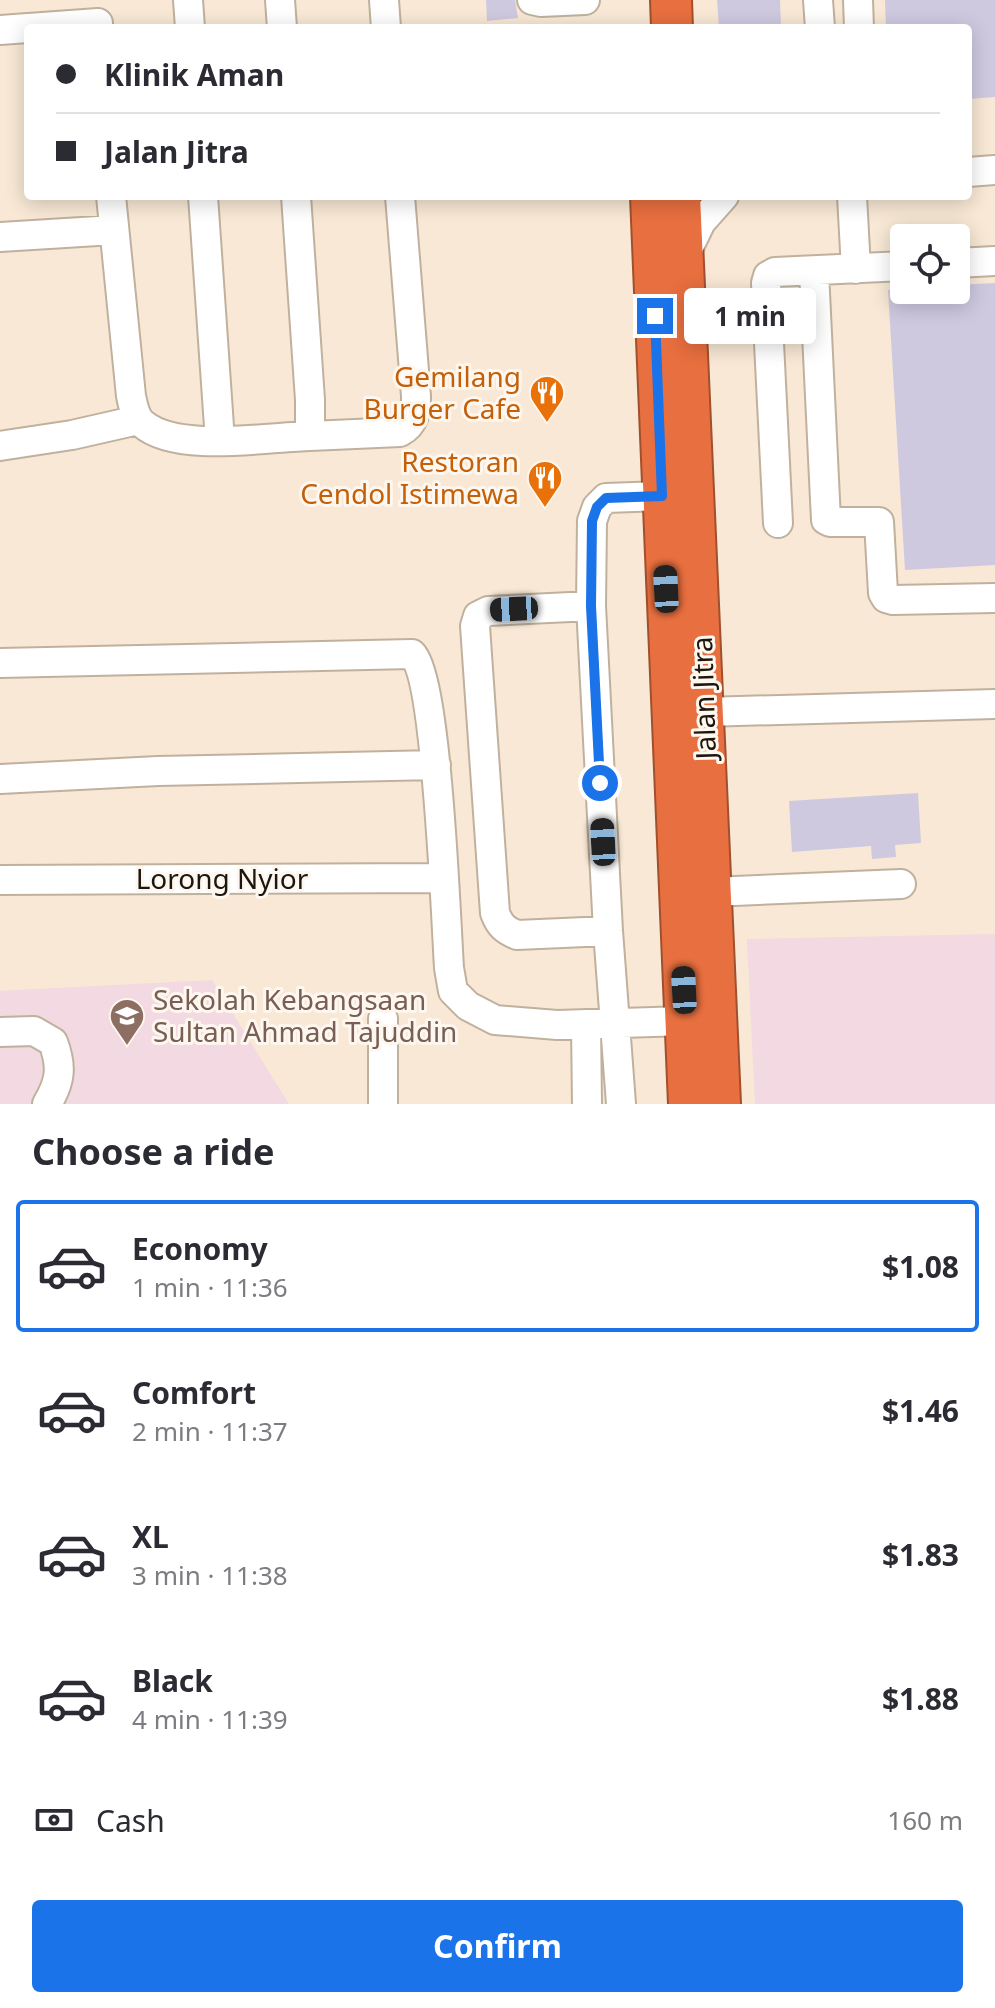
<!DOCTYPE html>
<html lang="en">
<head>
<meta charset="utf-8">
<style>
  :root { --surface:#fff; --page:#f7f7f7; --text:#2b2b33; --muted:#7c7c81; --line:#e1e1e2; --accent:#1a73e8 }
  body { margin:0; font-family:"Noto Sans",sans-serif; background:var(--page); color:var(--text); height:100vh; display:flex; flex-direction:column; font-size:30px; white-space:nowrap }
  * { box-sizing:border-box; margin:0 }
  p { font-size:26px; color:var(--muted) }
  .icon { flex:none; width:44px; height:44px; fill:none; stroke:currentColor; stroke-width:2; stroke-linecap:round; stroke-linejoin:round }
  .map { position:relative; height:1104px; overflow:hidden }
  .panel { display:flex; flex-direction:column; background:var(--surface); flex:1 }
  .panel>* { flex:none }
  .guide { position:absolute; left:24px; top:24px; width:948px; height:176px; border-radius:8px; box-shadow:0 4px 20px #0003; display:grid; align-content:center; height:176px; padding:0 32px; background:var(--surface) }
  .controls { position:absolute; left:890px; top:224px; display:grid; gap:16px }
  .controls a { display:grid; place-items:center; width:80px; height:80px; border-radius:8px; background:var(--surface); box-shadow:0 4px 20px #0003; font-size:40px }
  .end { position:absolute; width:36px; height:36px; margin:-18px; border:10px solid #1a73e8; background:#fff; box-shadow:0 0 0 4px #fff }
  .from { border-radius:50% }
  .bubble { position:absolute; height:56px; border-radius:8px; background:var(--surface); box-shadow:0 4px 20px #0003; font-size:26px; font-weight:700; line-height:56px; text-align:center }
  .car { position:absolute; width:24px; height:48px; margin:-24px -12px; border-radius:10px; box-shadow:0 0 6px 2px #0007; background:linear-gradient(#222 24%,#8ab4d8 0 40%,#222 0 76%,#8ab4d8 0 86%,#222 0) }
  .guide b { display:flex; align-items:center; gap:28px; height:76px; font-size:30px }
  .guide b+b { border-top:2px solid var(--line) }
  .guide i { width:20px; height:20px; background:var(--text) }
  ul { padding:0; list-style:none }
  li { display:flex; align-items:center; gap:24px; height:132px; margin:0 16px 12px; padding:0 16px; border:4px solid transparent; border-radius:8px }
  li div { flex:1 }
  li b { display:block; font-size:30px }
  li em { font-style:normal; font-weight:700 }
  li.on { border-color:var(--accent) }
  li>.icon { width:72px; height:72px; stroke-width:1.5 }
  h2 { padding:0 32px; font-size:36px; line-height:96px }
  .pay { display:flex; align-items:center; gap:20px; height:88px; padding:0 32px; font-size:30px }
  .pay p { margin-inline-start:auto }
  .action { display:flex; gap:16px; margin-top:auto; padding:16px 32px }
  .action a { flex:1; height:92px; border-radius:8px; background:var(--accent); color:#fff; font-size:32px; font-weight:700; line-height:92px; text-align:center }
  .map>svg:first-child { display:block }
  .education { fill:#f2d9e2 }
  .building { fill:#cfc9e0 }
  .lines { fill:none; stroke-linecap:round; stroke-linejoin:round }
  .minor-casing { stroke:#c0b19e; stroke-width:32 }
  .highway-casing { stroke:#a1502e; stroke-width:44 }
  .minor { stroke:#fff; stroke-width:28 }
  .highway { stroke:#e86f3f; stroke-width:40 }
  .route { stroke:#1a73e8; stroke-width:10 }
  .labels { text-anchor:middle; stroke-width:6; stroke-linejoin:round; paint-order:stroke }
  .food-label { font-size:28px; fill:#c56008; stroke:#fef7ef; text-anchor:end }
  .street-label { font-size:28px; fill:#1c160f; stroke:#fef7ef }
  .education-label { font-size:28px; fill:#785e54; stroke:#fef7ef; text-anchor:start }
</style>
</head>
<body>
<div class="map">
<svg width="995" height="1104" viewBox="0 0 995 1104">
  <rect width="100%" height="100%" fill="#f8e8d5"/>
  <path class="education" d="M 995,934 L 995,1104 L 755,1104 L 747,939 Z
    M 212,980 L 289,1104 L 0,1104 L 0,991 Z"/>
  <path class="building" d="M 486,0 L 515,0 L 518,18 L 487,21 Z
    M 717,0 L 780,0 L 781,28 L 719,28 Z
    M 885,0 L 995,0 L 995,97 L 968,99 L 968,28 L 886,28 Z
    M 995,283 L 995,565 L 905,570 L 888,290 L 956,290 L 956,285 Z
    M 918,793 L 921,843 L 895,845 L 896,857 L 872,859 L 871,846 L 792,852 L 789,801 Z"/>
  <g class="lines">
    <defs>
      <path id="minor" d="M 188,0 L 190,28
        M 280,0 L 282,28
        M 384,0 L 386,28
        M 532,0 L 541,2 L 585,0
        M 818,0 L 820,28
        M 858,0 L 859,28
        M 29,28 L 98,23
        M 0,30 L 28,28
        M 968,172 L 995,170
        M 111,196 L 131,396 C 133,405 135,418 143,424 C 177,453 267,437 310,436 L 310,400 L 296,196
        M 203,196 L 220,441
        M 852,196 L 856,269
        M 0,237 L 114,230
        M 685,255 L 701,222 L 724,196
        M 956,263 L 995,261
        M 814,272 L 826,520 L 830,522 L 879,522 L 883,593 L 886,598 L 893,600 L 995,598
        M 310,436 L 400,432 C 415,424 416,411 416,396 L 400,196
        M 0,446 L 72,435 L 138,420
        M 778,523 L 766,283 L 768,276 L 775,272 L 904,266
        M 591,606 L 488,611 L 478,616 L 475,626 L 495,913 C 500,926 505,930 517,935 L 608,931
        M 0,663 L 412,654 C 437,678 446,920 449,968 L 453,991 L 468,1006 L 495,1020 L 557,1025 L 685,1021
        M 704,712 L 995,704
        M 0,779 L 158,771 L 436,765
        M 0,880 L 443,878
        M 711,892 L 901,884
        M 383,1019 L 383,1104
        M 586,1024 L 587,1104
        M 0,1032 L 34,1031 L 53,1042 C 62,1066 61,1081 47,1104
        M 621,1104 L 608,931 L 591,606 L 592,521 L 597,507 L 606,498 L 662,496"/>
      <path id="highway" d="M 671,0 L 672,28
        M 651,196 L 689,1104
        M 680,196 L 720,1104"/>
    </defs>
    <use href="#minor" class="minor-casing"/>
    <use href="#highway" class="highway-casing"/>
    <use href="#minor" class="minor"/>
    <use href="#highway" class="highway"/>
  </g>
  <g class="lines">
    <path class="route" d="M 600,783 L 591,606 L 592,521 L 597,507 L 606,498 L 662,496 L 655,316"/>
  </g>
  <defs>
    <symbol id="restaurant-pin" viewBox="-11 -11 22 30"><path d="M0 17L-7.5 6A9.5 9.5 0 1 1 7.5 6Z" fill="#e8710a" stroke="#fef7ef"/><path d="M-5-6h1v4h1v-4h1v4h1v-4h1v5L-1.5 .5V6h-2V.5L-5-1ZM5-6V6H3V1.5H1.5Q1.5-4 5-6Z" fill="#fff"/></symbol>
    <symbol id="school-pin" viewBox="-11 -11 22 30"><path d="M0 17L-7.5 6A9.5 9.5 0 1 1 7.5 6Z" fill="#8d6e63" stroke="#fef7ef"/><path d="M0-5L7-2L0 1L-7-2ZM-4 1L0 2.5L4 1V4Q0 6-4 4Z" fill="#fff"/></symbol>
  </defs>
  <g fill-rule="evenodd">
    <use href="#restaurant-pin" x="527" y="373" width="40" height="54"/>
    <use href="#restaurant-pin" x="525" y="458" width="40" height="54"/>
    <use href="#school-pin" x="107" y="996" width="40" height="54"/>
  </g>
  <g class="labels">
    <g class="food-label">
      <text x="521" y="387">Gemilang<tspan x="521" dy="32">Burger Cafe</tspan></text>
      <text x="519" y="472">Restoran<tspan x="519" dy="32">Cendol Istimewa</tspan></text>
    </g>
    <g class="street-label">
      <text transform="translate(704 698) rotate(-92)" y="10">Jalan Jitra</text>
      <text x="222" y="889">Lorong Nyior</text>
    </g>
    <g class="education-label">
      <text x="153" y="1010">Sekolah Kebangsaan<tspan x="153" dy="32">Sultan Ahmad Tajuddin</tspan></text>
    </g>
  </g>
</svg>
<div class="controls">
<a><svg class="icon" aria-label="locate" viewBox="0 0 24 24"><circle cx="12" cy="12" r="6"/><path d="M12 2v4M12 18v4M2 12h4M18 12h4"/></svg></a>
</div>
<i class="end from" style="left:600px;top:783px"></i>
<i class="end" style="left:655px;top:316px"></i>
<div class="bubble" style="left:684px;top:288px;width:132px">1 min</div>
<i class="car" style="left:666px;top:589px;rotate:357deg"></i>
<i class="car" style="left:514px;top:609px;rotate:267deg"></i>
<i class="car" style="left:603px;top:842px;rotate:357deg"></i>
<i class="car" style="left:684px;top:990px;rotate:357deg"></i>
<div class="guide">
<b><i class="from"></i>Klinik Aman</b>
<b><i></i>Jalan Jitra</b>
</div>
</div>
<section class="panel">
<h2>Choose a ride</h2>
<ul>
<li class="on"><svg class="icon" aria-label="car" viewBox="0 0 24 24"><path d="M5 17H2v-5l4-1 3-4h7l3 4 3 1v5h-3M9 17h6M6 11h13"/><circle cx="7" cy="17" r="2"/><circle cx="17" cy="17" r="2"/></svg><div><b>Economy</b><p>1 min · 11:36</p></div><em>$1.08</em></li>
<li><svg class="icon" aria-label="car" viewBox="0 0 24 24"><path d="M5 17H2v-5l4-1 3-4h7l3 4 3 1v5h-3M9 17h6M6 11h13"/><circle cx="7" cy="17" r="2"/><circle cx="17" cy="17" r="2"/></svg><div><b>Comfort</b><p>2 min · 11:37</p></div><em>$1.46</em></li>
<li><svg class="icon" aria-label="car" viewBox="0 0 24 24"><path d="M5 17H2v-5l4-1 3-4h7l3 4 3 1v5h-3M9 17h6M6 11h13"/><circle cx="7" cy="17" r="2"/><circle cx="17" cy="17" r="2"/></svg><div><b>XL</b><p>3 min · 11:38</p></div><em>$1.83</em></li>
<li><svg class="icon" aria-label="car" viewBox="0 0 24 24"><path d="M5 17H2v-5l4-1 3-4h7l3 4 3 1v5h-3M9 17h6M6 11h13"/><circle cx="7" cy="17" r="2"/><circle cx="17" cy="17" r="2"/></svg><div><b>Black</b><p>4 min · 11:39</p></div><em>$1.88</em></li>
</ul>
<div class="pay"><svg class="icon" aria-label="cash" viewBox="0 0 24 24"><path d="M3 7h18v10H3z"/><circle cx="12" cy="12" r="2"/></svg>Cash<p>160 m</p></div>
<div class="action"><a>Confirm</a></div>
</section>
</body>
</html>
